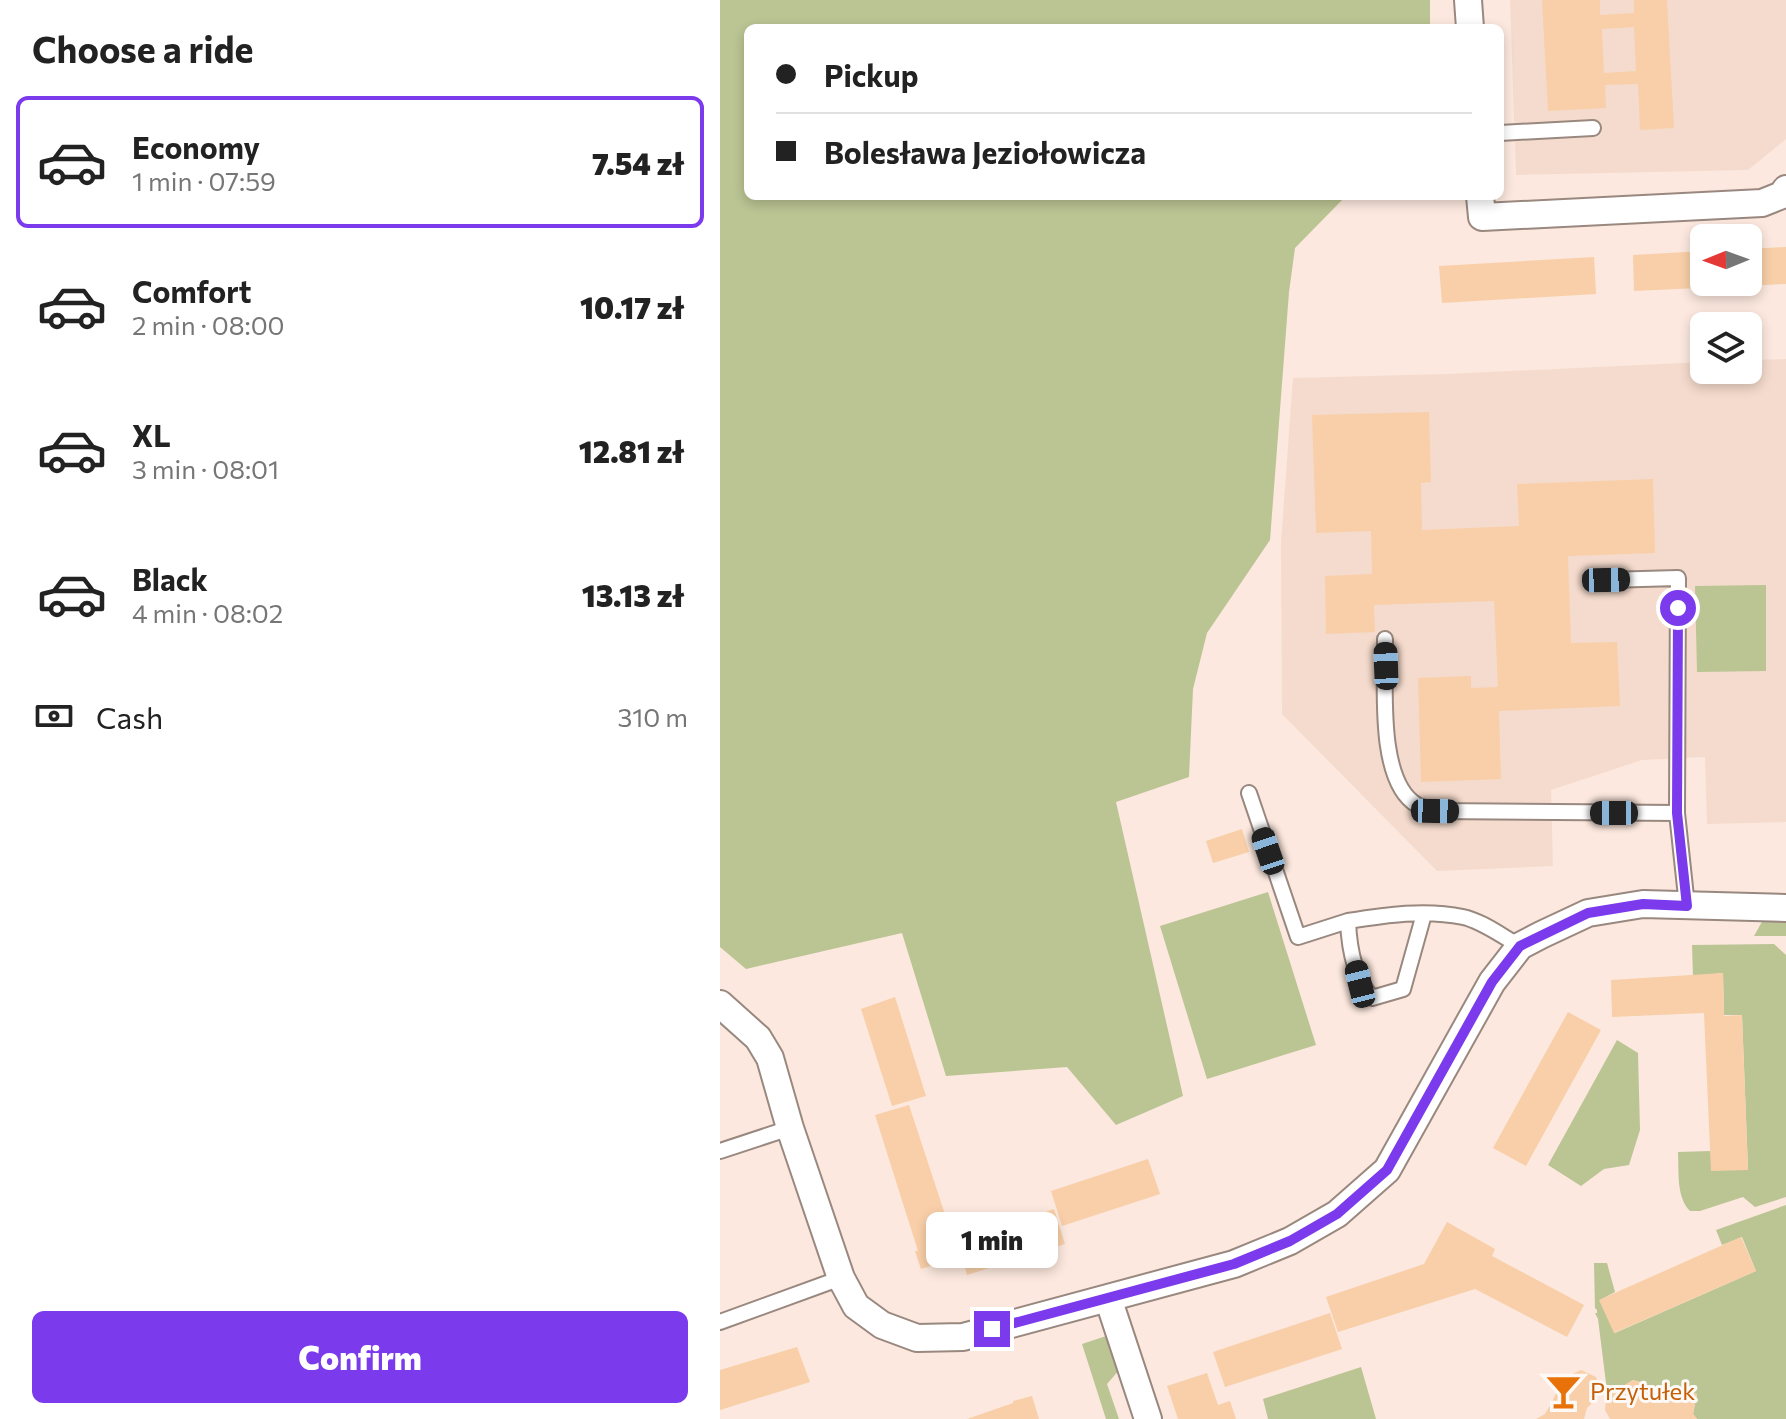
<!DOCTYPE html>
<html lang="en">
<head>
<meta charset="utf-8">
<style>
  :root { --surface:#fff; --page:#f6f6f6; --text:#222; --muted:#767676; --line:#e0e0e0; --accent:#7c3aed }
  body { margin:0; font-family:Commissioner,sans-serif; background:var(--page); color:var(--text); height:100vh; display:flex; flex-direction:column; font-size:30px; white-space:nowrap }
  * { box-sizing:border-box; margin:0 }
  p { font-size:26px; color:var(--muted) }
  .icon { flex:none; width:44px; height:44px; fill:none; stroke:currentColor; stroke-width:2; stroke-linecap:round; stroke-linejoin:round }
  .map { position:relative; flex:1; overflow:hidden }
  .side { display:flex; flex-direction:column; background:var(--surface); width:720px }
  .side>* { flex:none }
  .banner { position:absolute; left:24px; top:24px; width:760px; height:176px; border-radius:12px; box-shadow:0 4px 12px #0003; display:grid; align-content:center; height:176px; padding:0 32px; background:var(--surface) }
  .needle { width:52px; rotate:269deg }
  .controls { position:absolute; left:970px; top:224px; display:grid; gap:16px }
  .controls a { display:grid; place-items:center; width:72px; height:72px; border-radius:12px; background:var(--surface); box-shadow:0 4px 12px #0003; font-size:40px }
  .end { position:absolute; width:36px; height:36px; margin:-18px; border:10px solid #7c3aed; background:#fff; box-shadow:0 0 0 4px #fff }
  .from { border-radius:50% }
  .bubble { position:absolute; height:56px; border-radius:12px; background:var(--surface); box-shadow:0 4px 12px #0003; font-size:26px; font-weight:800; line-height:56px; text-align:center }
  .car { position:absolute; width:24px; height:48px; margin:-24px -12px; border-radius:10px; box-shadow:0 0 6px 2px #0007; background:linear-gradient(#222 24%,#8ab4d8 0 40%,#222 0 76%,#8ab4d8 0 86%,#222 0) }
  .banner b { display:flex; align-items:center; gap:28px; height:76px; font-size:30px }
  .banner b+b { border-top:2px solid var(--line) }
  .banner i { width:20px; height:20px; background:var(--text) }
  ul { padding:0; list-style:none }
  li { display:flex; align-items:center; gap:24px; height:132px; margin:0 16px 12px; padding:0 16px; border:4px solid transparent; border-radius:12px }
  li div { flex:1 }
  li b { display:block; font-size:30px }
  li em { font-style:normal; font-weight:800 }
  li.current { border-color:var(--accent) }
  li>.icon { width:72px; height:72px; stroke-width:1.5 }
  h2 { padding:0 32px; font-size:36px; line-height:96px }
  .pay { display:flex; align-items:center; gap:20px; height:88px; padding:0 32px; font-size:30px }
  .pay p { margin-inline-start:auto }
  .action { display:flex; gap:16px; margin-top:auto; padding:16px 32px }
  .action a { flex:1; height:92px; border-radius:12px; background:var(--accent); color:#fff; font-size:32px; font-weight:800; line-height:92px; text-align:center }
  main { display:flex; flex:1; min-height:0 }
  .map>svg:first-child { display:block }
  .built { fill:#f5dbcd }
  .green { fill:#bbc493 }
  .building { fill:#f8cfa8; fill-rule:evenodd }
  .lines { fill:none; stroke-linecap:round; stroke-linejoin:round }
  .service-casing { stroke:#99887f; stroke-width:18 }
  .minor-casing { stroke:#99887f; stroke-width:30 }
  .service { stroke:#fff; stroke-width:14 }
  .minor { stroke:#fff; stroke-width:26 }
  .route { stroke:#7c3aed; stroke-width:10 }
  .labels { text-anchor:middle; stroke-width:6; stroke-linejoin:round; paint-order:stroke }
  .food-label { font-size:24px; fill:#c56008; stroke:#fdf9f7; text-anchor:start }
</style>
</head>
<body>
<main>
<section class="side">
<h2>Choose a ride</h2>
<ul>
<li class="current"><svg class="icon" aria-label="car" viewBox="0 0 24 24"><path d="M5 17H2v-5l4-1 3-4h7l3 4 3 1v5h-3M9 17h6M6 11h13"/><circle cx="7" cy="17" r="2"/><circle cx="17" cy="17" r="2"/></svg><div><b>Economy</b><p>1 min · 07:59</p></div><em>7.54 zł</em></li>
<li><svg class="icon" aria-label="car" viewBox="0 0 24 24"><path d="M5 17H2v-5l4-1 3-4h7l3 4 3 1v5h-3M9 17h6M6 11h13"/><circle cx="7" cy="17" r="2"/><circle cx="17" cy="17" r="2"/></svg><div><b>Comfort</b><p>2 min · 08:00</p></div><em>10.17 zł</em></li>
<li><svg class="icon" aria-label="car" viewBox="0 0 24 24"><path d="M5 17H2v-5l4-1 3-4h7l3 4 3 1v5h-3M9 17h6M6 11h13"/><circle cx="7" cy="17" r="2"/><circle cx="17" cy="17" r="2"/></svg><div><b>XL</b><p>3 min · 08:01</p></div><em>12.81 zł</em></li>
<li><svg class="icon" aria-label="car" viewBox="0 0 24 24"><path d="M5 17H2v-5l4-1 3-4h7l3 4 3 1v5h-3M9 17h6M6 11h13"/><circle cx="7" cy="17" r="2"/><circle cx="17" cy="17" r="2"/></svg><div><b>Black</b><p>4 min · 08:02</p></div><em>13.13 zł</em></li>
</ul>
<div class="pay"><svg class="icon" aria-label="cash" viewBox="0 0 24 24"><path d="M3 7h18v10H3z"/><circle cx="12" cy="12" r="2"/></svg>Cash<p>310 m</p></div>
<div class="action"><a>Confirm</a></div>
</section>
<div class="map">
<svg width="1066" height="1419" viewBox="0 0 1066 1419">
  <rect width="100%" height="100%" fill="#fce8de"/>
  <path class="built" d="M 790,0 L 1066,0 L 1066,139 L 1028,170 L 796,175 Z
    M 1066,359 L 1066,822 L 987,824 L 985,757 L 922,760 L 831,790 L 833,866 L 717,871 L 562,714 L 561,542 L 573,378 L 727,374 L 984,362 L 984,370 L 1028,370 L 1028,360 Z"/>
  <path class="green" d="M 0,0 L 710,0 L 710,28 L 28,28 L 28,196 L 626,196 L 575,248 L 569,292 L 550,540 L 487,633 L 473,689 L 469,777 L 396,802 L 463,1096 L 396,1125 L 347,1067 L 226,1076 L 182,933 L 26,969 L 0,947 Z
    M 1046,585 L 1046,671 L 977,672 L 975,586 Z
    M 548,892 L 596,1045 L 487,1079 L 440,926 Z
    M 1043,920 L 1066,920 L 1066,936 L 1034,936 Z
    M 1054,944 L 1066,955 L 1066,1197 L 1035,1207 L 1023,1197 L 980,1211 L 970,1211 C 956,1197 959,1171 958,1152 L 991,1151 L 1028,1169 L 1022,1015 L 1004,1015 L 1003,973 L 973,976 L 972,945 Z
    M 897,1040 L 918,1053 L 920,1130 L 909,1165 L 884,1169 L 861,1186 L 828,1165 Z
    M 1066,1205 L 1066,1419 L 977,1419 L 973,1414 L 977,1394 L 951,1388 L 945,1392 L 927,1388 L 923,1383 L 913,1380 L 895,1391 L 887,1391 L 878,1319 L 875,1313 L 877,1313 L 877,1310 L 875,1308 L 874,1263 L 887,1263 L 895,1292 L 880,1300 L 895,1333 L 1036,1271 L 1022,1237 L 1002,1245 L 996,1230 Z
    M 389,1335 L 401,1368 L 387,1384 L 399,1419 L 386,1419 L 362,1344 Z
    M 641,1367 L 656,1419 L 548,1419 L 543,1399 Z"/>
  <path class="building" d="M 822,0 L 880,0 L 880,15 L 914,13 L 914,0 L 947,0 L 954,128 L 920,130 L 918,84 L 885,85 L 886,108 L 828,111 ZM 914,27 L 916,71 L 884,73 L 882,29 Z
    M 1066,247 L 1066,284 L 914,291 L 913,255 L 984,251 L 984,282 L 1028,282 L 1028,249 Z
    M 874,257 L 876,294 L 722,303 L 719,266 Z
    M 709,412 L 711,482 L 701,483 L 702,530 L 799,526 L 797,484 L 933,479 L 935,553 L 848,556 L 851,643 L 897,642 L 900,706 L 779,711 L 781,779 L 701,782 L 698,678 L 751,676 L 751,688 L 778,687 L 774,601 L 654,605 L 655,632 L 606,634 L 605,576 L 652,574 L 651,531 L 596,533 L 592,415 Z
    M 522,829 L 529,852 L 493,863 L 486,841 Z
    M 1003,973 L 1004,1016 L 1022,1015 L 1028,1170 L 991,1171 L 984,1013 L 892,1017 L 891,980 Z
    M 175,997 L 206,1096 L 172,1106 L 141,1009 Z
    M 848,1012 L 881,1030 L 806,1166 L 773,1148 Z
    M 189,1105 L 239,1257 L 201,1269 L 195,1251 L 198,1251 L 155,1115 Z
    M 428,1159 L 440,1194 L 342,1226 L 331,1191 Z
    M 334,1209 L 345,1244 L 247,1275 L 237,1240 Z
    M 727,1222 L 775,1249 L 772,1256 L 864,1305 L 847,1337 L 755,1289 L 618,1332 L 606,1297 L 704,1264 Z
    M 1021,1237 L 1036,1271 L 894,1333 L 879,1300 Z
    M 610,1313 L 622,1349 L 505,1387 L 493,1352 Z
    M 77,1347 L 90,1382 L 0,1410 L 0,1370 Z
    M 861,1370 L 876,1377 L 879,1388 L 871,1400 L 872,1403 L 867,1408 L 864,1419 L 816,1419 L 825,1414 L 831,1404 L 839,1387 L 836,1381 Z
    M 487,1373 L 498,1405 L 510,1401 L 516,1419 L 458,1419 L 447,1386 Z
    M 913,1380 L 923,1383 L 927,1388 L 945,1392 L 950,1388 L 977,1394 L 973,1414 L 977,1419 L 890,1419 L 885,1410 L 887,1391 L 895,1391 Z
    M 312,1396 L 319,1419 L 247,1419 L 293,1403 L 293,1401 Z"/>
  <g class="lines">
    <defs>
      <path id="service" d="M 780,133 L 873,128
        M 886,580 L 958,578 L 957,813 L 967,906
        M 665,639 C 666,681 656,781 697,805 C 702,808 710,809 715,811 L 957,813
        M 529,793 L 578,937 L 628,921
        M 704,914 L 683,989 L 652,998 C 634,977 629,948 628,921 C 666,915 705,909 743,917 C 762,921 783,937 800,946
        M 0,1151 L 70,1128
        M 0,1322 L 121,1278"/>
      <path id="minor" d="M 748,0 L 750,28
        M 760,196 L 762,217 L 1042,203 L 1062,195 L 1066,189
        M 0,1004 L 38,1038 L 50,1058 L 70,1128 L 121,1278 L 136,1306 L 162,1325 L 197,1338 L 243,1337 L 514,1264 L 570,1241 L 617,1214 L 667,1170 L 772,982 L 800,946 L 821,935 L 868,913 L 923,904 L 1066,908
        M 388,1298 L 428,1419"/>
    </defs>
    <use href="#service" class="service-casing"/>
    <use href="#minor" class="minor-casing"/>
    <use href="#service" class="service"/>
    <use href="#minor" class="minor"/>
  </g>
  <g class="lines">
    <path class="route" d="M 272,1329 L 514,1264 L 570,1241 L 617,1214 L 667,1170 L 772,982 L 800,946 L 868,913 L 923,904 L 967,906 L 957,813 L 958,608"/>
  </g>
  <defs>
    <symbol id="bar-bare" viewBox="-9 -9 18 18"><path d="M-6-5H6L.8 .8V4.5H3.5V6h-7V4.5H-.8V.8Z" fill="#e8710a" stroke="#fdf9f7" stroke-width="2.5" paint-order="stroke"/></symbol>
  </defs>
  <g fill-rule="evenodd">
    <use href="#bar-bare" x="818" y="1366" width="51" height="51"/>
  </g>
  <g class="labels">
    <g class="food-label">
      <text x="870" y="1400">Przytułek</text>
    </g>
  </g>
</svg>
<div class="controls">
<a><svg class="needle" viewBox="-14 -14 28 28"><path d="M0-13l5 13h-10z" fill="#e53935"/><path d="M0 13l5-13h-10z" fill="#767676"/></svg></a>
<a><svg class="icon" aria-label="layers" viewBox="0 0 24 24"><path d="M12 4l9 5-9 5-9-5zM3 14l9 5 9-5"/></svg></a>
</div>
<i class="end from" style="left:958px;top:608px"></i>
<i class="end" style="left:272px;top:1329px"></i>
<div class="bubble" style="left:206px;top:1212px;width:132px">1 min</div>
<i class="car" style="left:886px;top:580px;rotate:89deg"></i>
<i class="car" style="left:666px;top:666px;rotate:358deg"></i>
<i class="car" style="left:715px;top:811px;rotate:91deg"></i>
<i class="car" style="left:894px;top:813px;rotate:270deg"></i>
<i class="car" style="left:548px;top:851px;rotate:341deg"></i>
<i class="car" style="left:640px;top:984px;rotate:346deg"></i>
<div class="banner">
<b><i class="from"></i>Pickup</b>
<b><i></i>Bolesława Jeziołowicza</b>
</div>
</div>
</main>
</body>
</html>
